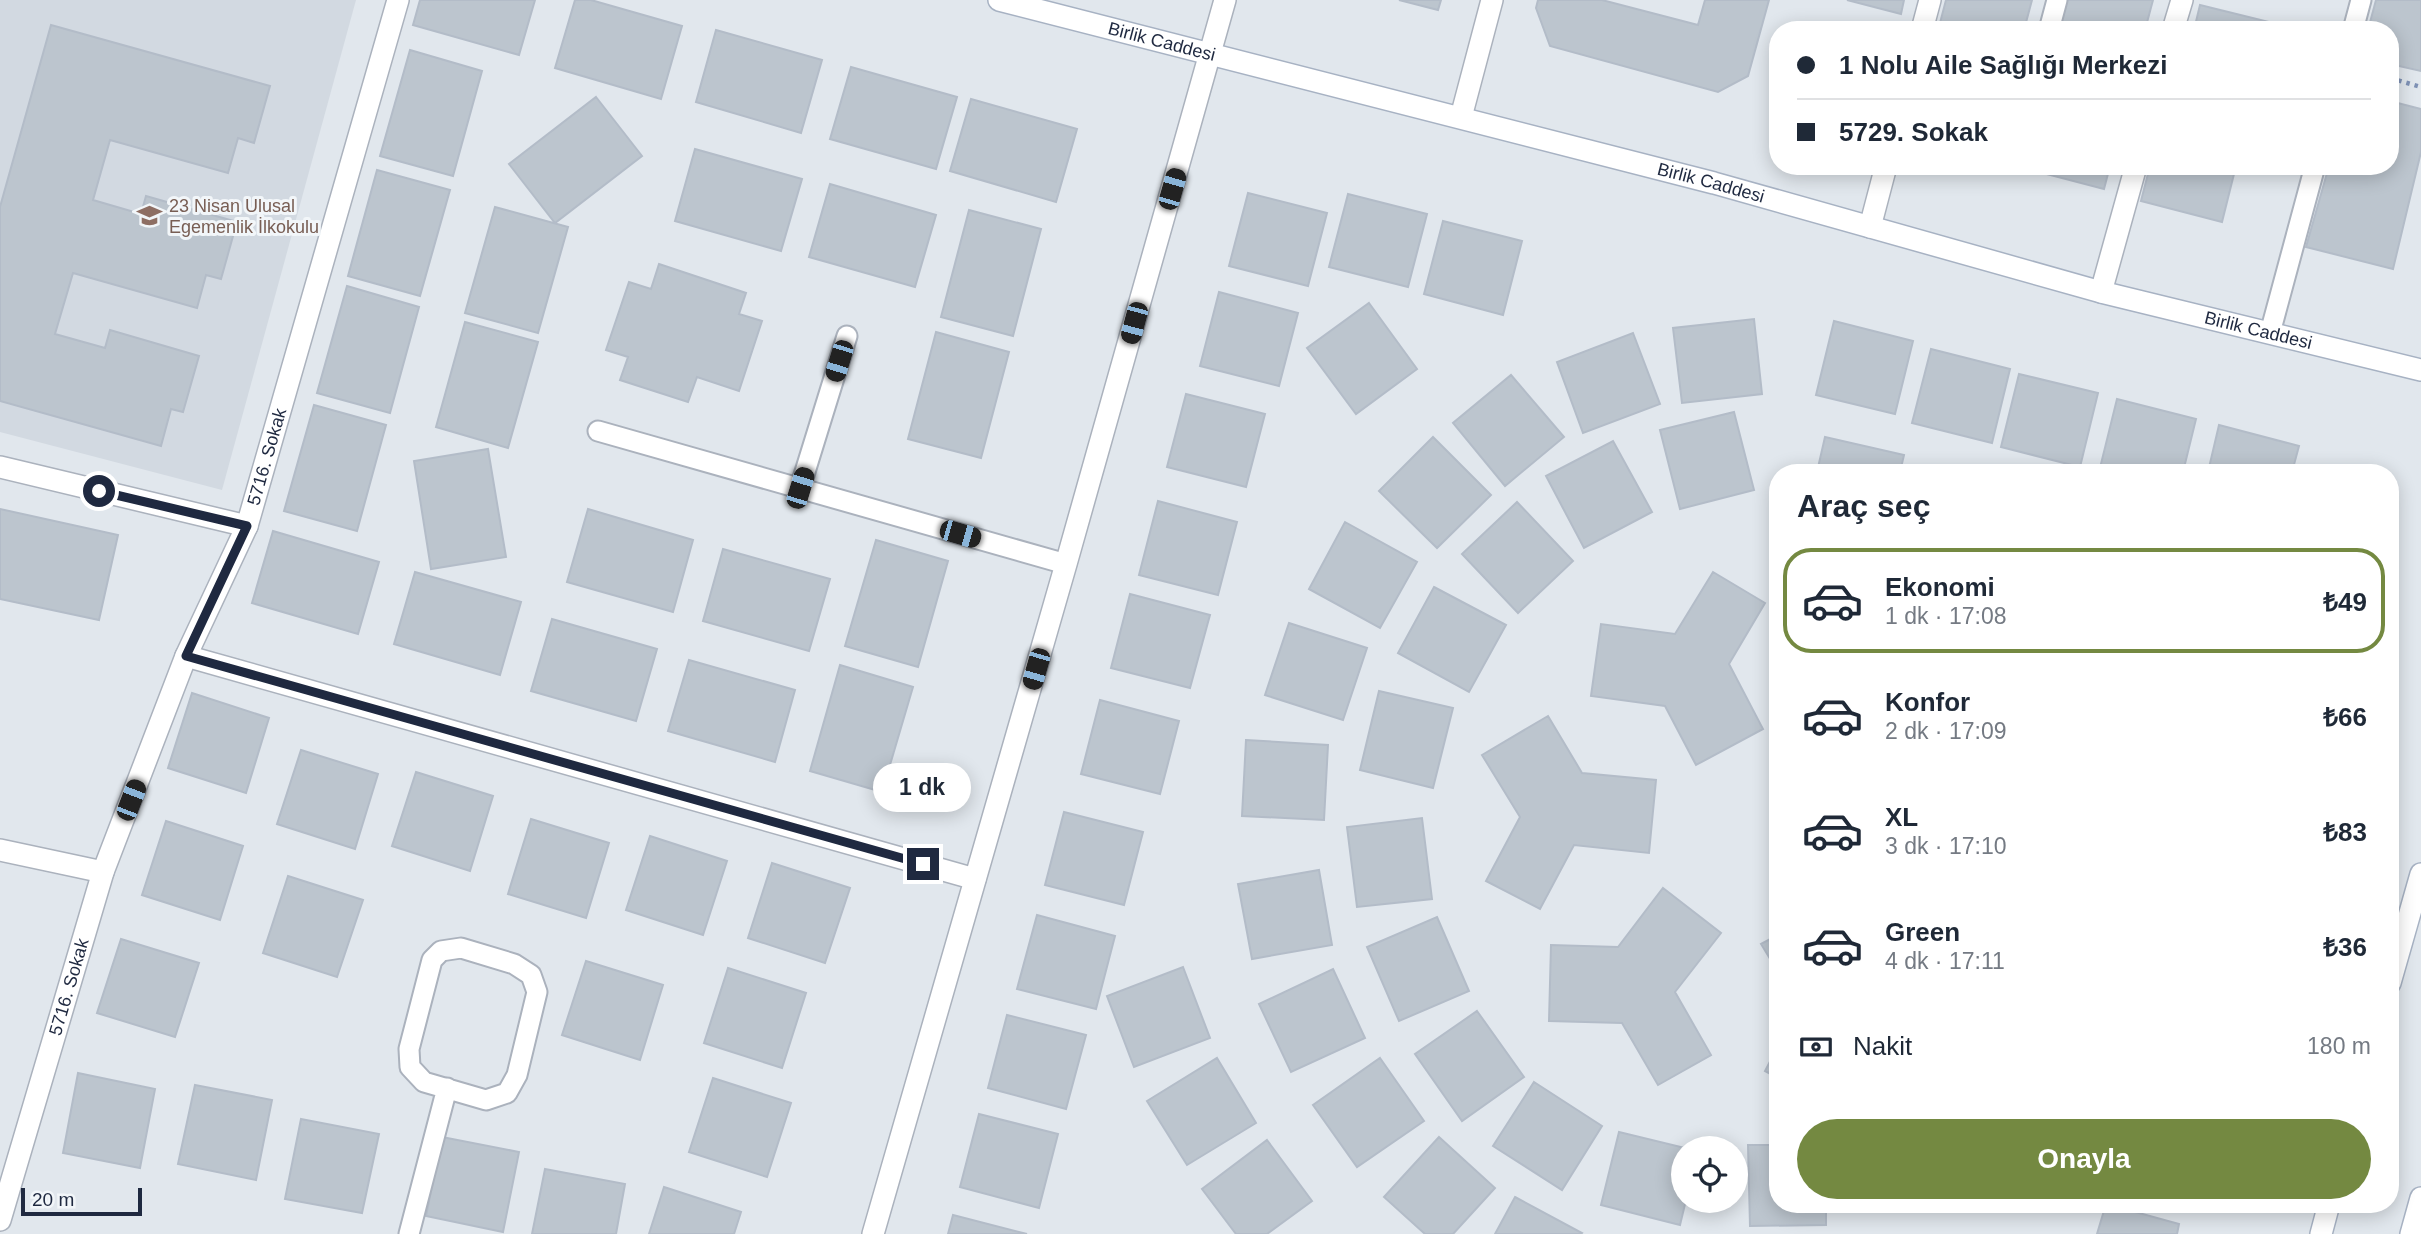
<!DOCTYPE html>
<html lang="tr">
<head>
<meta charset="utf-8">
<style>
  :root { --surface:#fff; --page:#f2f2f3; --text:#1f2937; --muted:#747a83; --line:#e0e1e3; --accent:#748941 }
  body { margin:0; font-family:Helvetica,sans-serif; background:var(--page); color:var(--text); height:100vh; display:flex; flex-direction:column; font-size:26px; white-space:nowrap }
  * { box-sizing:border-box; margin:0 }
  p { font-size:23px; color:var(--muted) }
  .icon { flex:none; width:38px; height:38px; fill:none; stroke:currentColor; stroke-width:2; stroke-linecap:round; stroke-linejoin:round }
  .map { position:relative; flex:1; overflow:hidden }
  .details { position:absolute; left:1769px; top:464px; width:630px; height:749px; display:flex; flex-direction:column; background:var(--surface); border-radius:28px; box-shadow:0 4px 18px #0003 }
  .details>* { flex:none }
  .guide { position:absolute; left:1769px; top:21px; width:630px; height:154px; border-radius:28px; box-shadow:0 4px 18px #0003; display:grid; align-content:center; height:154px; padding:0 28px; background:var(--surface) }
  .controls { position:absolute; left:1671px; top:1136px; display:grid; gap:14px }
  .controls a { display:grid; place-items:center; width:77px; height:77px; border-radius:50%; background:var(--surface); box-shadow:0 4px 18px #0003; font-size:35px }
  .scale { position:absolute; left:21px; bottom:18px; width:121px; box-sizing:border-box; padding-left:7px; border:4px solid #1f2940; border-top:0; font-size:19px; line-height:24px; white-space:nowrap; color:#1f2940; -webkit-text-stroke:5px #f2f6f9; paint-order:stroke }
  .end { position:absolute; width:32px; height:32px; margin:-16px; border:9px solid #1f2940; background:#fff; box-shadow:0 0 0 4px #fff }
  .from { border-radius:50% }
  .bubble { position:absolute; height:49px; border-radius:24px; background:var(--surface); box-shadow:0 4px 18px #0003; font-size:23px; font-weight:600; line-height:49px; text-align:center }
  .car { position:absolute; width:21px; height:42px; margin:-21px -10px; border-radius:9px; box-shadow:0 0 5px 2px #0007; background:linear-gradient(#222 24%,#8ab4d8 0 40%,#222 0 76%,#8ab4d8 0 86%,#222 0) }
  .guide b { display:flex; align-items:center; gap:24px; height:66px; font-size:26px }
  .guide b+b { border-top:2px solid var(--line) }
  .guide i { width:18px; height:18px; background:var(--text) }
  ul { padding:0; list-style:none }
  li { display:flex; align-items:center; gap:21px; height:105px; margin:0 14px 10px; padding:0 14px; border:4px solid transparent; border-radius:28px }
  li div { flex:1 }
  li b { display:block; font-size:26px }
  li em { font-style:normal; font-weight:600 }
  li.selected { border-color:var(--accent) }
  li>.icon { width:63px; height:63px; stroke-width:1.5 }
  h2 { padding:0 28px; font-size:32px; line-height:84px }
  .pay { display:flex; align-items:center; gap:18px; height:77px; padding:0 28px; font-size:26px }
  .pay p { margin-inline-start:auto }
  .cta { display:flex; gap:14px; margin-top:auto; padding:14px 28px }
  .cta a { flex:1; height:80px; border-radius:42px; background:var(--accent); color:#fff; font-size:28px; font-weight:600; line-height:80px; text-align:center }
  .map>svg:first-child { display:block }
  .built { fill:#d2d9e1 }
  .building { fill:#bcc5ce; stroke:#b3bcc8; stroke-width:2 }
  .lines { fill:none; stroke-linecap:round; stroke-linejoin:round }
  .lane-casing { stroke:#abb2bd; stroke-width:23 }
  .street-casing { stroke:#abb2bd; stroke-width:24 }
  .secondary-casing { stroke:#a7b2c3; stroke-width:24 }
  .path { stroke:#7e91b5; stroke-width:4.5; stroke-dasharray:3.5 5; stroke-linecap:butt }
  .lane { stroke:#fff; stroke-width:19 }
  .street { stroke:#fff; stroke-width:21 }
  .secondary { stroke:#fff; stroke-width:21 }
  .route { stroke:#1f2940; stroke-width:9 }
  .labels { text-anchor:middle; stroke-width:6; stroke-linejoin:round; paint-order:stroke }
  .street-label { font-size:18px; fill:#1f2940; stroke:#f2f6f9 }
  .education-label { font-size:18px; fill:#785e54; stroke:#f2f6f9; text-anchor:start }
</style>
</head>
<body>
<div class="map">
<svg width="2421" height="1234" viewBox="0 0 2421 1234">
  <rect width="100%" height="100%" fill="#e1e7ed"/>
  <path class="built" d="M 0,0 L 356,0 L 222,490 L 0,432 Z"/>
  <path class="building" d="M 420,0 L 535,0 L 519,55 L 413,25 Z
    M 575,0 L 591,0 L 682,26 L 661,99 L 555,68 Z
    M 1399,0 L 1441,0 L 1438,10 Z
    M 1538,0 L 1602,0 L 1698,25 L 1705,0 L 1769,0 L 1748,76 L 1718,92 L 1550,46 L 1536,8 Z
    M 1847,0 L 1904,0 L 1901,14 Z
    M 1946,0 L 2032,0 L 2024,30 L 1966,30 L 1940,23 Z
    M 2067,0 L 2153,0 L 2145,30 L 2059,30 Z
    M 2376,0 L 2421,0 L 2421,71 L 2390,64 L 2390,30 L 2368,30 Z
    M 2200,5 L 2281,25 L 2280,30 L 2194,30 Z
    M 51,25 L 270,86 L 254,143 L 238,138 L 228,173 L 110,140 L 93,200 L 141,214 L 146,196 L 237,222 L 221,279 L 206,275 L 197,308 L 73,273 L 55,334 L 105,348 L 110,330 L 199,356 L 183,412 L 171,409 L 161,446 L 0,401 L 0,207 Z
    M 716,30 L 822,60 L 801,133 L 696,102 Z
    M 410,50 L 482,71 L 453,176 L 380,156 Z
    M 851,67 L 957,97 L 936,169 L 830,139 Z
    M 596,97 L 642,156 L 555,223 L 509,164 Z
    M 971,99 L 1077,129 L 1056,202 L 950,171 Z
    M 2390,101 L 2421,109 L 2421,152 L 2393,269 L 2306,247 L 2329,166 L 2390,166 Z
    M 695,149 L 802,179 L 781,251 L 675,221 Z
    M 2024,166 L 2110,166 L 2104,189 L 2023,168 Z
    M 2150,166 L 2236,166 L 2222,222 L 2141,201 Z
    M 377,170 L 450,190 L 420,296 L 348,276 Z
    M 830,184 L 936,215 L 915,287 L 809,257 Z
    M 1248,193 L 1327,213 L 1308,286 L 1229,266 Z
    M 1348,194 L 1427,214 L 1408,287 L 1329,267 Z
    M 495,207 L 568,227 L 538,333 L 465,313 Z
    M 969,210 L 1041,229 L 1013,336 L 941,317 Z
    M 1443,221 L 1522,241 L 1503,315 L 1424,294 Z
    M 659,264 L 746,293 L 739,314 L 762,321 L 739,391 L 697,377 L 688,402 L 620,380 L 628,357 L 606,350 L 629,282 L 651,289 Z
    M 347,286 L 419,307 L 390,413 L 317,393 Z
    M 1219,292 L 1298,313 L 1279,386 L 1200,366 Z
    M 1369,303 L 1417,369 L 1356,414 L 1307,348 Z
    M 1754,319 L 1762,394 L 1682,403 L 1673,328 Z
    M 1834,321 L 1913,341 L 1895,414 L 1816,395 Z
    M 465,322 L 538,342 L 508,448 L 436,427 Z
    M 936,332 L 1009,352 L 981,458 L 908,439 Z
    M 1633,333 L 1660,404 L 1583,433 L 1557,362 Z
    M 1931,349 L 2010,369 L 1992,443 L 1912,423 Z
    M 2019,374 L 2098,393 L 2080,467 L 2001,447 Z
    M 1511,375 L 1564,437 L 1505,486 L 1453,423 Z
    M 1186,394 L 1265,414 L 1246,487 L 1167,467 Z
    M 2117,399 L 2196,419 L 2183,472 L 2099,472 Z
    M 314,405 L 386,425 L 357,531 L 284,511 Z
    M 1734,412 L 1754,490 L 1680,509 L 1660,430 Z
    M 2219,425 L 2299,446 L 2292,472 L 2208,472 Z
    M 1433,437 L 1491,495 L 1437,548 L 1379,491 Z
    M 1825,437 L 1904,455 L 1900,472 L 1817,472 Z
    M 1613,441 L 1652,512 L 1584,548 L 1546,476 Z
    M 488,449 L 506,557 L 431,569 L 414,461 Z
    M 1158,501 L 1237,522 L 1218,595 L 1139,575 Z
    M 1517,502 L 1573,561 L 1518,613 L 1462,554 Z
    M 0,509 L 118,535 L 99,620 L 0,599 Z
    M 588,509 L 693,540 L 673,612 L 567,582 Z
    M 1345,522 L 1417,562 L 1380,628 L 1309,589 Z
    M 273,531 L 379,562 L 358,634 L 252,603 Z
    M 876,540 L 948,561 L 918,667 L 845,646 Z
    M 723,549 L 830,579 L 809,651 L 703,621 Z
    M 415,572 L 521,602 L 500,675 L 394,644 Z
    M 1713,572 L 1765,603 L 1729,664 L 1763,729 L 1696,765 L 1665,706 L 1591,696 L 1601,624 L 1675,634 Z
    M 1434,587 L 1506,625 L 1469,692 L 1398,653 Z
    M 1130,594 L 1210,615 L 1190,688 L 1111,668 Z
    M 552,619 L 657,649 L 636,721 L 531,691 Z
    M 1289,623 L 1367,648 L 1343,720 L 1265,695 Z
    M 689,660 L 795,690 L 775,762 L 668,731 Z
    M 840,665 L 913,687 L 882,792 L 810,771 Z
    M 1379,691 L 1453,708 L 1433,788 L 1360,770 Z
    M 192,693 L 269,718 L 246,793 L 168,768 Z
    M 1100,700 L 1179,721 L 1160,794 L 1081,774 Z
    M 1548,716 L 1582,773 L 1656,780 L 1649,853 L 1574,845 L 1540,909 L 1486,881 L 1520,817 L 1482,755 Z
    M 1246,740 L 1328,745 L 1324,820 L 1242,816 Z
    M 301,750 L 378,774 L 355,849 L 277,824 Z
    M 416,772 L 493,796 L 470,871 L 392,846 Z
    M 1064,812 L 1143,832 L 1124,905 L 1045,885 Z
    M 1422,818 L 1432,899 L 1357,907 L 1347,827 Z
    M 531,819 L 609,843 L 586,918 L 508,894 Z
    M 166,821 L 243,846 L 220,920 L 142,895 Z
    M 650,836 L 727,861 L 703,935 L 626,910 Z
    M 772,863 L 850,888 L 825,963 L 748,938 Z
    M 1319,870 L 1332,945 L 1252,959 L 1238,884 Z
    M 288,876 L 363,900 L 337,977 L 263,953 Z
    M 1663,888 L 1721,933 L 1675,992 L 1711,1055 L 1658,1085 L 1622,1023 L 1549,1021 L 1551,945 L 1618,947 Z
    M 1037,915 L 1115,936 L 1096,1009 L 1017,989 Z
    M 1437,917 L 1469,991 L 1399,1021 L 1367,947 Z
    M 1778,935 L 1778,972 L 1761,944 Z
    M 121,939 L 199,963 L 175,1037 L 97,1013 Z
    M 586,961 L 663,985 L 640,1060 L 562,1035 Z
    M 1183,967 L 1210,1038 L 1134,1067 L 1107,996 Z
    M 728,968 L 806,993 L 782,1068 L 704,1043 Z
    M 1333,969 L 1365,1038 L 1291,1072 L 1259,1004 Z
    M 1477,1011 L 1524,1077 L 1462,1121 L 1415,1054 Z
    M 1007,1015 L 1086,1035 L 1066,1109 L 988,1088 Z
    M 1778,1046 L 1778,1078 L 1765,1071 Z
    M 1217,1058 L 1256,1123 L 1187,1165 L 1147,1101 Z
    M 1380,1058 L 1424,1121 L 1357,1167 L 1313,1105 Z
    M 78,1073 L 155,1089 L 140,1168 L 63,1153 Z
    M 713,1078 L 791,1103 L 767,1177 L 689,1152 Z
    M 1534,1082 L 1602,1126 L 1562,1190 L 1493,1146 Z
    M 195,1085 L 272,1100 L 256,1180 L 178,1164 Z
    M 979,1114 L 1058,1134 L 1039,1208 L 960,1187 Z
    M 301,1119 L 379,1134 L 362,1213 L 285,1199 Z
    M 1619,1132 L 1685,1148 L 1684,1200 L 1686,1200 L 1680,1225 L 1601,1205 Z
    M 442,1137 L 519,1152 L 503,1232 L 426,1216 Z
    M 1439,1137 L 1495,1188 L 1453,1234 L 1425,1234 L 1384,1197 Z
    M 1267,1140 L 1312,1201 L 1267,1234 L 1236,1234 L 1202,1189 Z
    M 1748,1145 L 1778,1145 L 1778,1204 L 1826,1204 L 1826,1225 L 1750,1226 Z
    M 545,1169 L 625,1184 L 616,1234 L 532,1234 Z
    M 664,1187 L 741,1212 L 734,1234 L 649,1234 Z
    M 1515,1197 L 1582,1233 L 1581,1234 L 1495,1234 Z
    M 2106,1204 L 2179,1224 L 2177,1234 L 2097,1234 Z
    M 953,1215 L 1027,1234 L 948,1234 Z"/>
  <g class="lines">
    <defs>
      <path id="lane" d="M 2049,30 L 2057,0
        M 2353,30 L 2361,0
        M 2270,333 L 2315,166
        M 598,431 L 1066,564
        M 800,488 L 847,336
        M 461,948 L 514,964 L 531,975 L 537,992 L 517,1075 L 507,1093 L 486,1100 L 424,1082 L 410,1067 L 409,1049 L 432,960 L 441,951 Z
        M 409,1234 L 447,1088"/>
      <g id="street">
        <path d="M 1922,30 L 1930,0"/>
        <path d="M 2173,30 L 2182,0"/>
        <path d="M 1461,117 L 1492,0"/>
        <path d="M 1870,227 L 1886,166"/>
        <path d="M 2101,292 L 2136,166"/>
        <path d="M 0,467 L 247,526"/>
        <path d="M 186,656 L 975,879"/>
        <path d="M 0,850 L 103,872"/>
        <path id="s1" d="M 0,1220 L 103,872 L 186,656 L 247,526 L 398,0"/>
        <path d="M 873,1234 L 1066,564 L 1225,0"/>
      </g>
      <g id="secondary">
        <path id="s2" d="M 999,0 L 1714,183 L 2101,292 L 2421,370"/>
        <path d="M 2390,983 L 2421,874"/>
        <path d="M 2321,1234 L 2329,1204"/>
        <path d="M 2411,1234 L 2421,1198"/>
      </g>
    </defs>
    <use href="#lane" class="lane-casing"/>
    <use href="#street" class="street-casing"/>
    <use href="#secondary" class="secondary-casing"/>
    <path class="path" d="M 2390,78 L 2421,87"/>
    <use href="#lane" class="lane"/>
    <use href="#street" class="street"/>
    <use href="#secondary" class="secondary"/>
  </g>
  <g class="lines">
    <path class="route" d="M 99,491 L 247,526 L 186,656 L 923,864"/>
  </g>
  <defs>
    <symbol id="school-bare" viewBox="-9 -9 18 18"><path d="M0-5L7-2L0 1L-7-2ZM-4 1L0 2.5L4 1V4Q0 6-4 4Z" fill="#8d6e63" stroke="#f2f6f9" stroke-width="2.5" paint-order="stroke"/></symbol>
  </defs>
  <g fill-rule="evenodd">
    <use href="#school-bare" x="132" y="198" width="35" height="35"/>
  </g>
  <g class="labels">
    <g class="street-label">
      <text dy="6" stroke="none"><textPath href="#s2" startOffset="168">Birlik Caddesi</textPath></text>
      <text dy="6" stroke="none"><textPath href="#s2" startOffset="735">Birlik Caddesi</textPath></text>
      <text dy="6" stroke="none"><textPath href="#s2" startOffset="1302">Birlik Caddesi</textPath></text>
      <text dy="6" stroke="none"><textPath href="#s1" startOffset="810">5716. Sokak</textPath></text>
      <text dy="6" stroke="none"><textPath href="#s1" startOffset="243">5716. Sokak</textPath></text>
    </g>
    <g class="education-label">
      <text x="169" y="212">23 Nisan Ulusal<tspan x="169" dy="21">Egemenlik İlkokulu</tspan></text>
    </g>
  </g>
</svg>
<div class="controls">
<a><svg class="icon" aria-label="locate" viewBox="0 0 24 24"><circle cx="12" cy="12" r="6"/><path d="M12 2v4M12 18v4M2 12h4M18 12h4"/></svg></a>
</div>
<div class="scale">20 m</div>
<i class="end from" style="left:99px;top:491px"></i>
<i class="end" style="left:923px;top:864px"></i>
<div class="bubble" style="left:873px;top:763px;width:98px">1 dk</div>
<i class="car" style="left:1172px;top:189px;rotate:16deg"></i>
<i class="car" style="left:1134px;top:323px;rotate:195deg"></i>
<i class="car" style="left:839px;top:361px;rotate:197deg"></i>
<i class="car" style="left:800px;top:488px;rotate:17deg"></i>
<i class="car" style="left:960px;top:534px;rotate:106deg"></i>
<i class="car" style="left:1036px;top:669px;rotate:196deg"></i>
<i class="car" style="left:131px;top:800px;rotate:21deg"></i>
<div class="guide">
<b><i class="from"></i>1 Nolu Aile Sağlığı Merkezi</b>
<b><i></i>5729. Sokak</b>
</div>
<section class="details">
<h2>Araç seç</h2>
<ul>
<li class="selected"><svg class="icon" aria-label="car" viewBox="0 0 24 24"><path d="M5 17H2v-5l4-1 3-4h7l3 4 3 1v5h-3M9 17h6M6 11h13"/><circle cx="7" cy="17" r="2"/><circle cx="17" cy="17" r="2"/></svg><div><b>Ekonomi</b><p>1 dk · 17:08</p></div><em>₺49</em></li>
<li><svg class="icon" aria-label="car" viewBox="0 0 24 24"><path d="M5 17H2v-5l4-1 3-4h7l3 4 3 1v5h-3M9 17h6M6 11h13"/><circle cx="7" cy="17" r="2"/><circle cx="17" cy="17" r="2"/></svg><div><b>Konfor</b><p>2 dk · 17:09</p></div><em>₺66</em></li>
<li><svg class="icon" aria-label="car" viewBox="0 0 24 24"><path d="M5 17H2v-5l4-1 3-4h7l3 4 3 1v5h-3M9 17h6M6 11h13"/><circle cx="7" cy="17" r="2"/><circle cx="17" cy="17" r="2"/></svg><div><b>XL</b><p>3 dk · 17:10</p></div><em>₺83</em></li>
<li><svg class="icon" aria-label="car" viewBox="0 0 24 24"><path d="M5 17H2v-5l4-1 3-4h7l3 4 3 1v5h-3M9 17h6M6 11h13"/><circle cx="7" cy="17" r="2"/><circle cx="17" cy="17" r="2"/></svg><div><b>Green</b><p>4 dk · 17:11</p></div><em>₺36</em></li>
</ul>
<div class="pay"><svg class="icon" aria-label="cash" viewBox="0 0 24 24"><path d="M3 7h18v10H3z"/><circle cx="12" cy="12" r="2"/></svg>Nakit<p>180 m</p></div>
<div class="cta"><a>Onayla</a></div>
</section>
</div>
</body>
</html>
